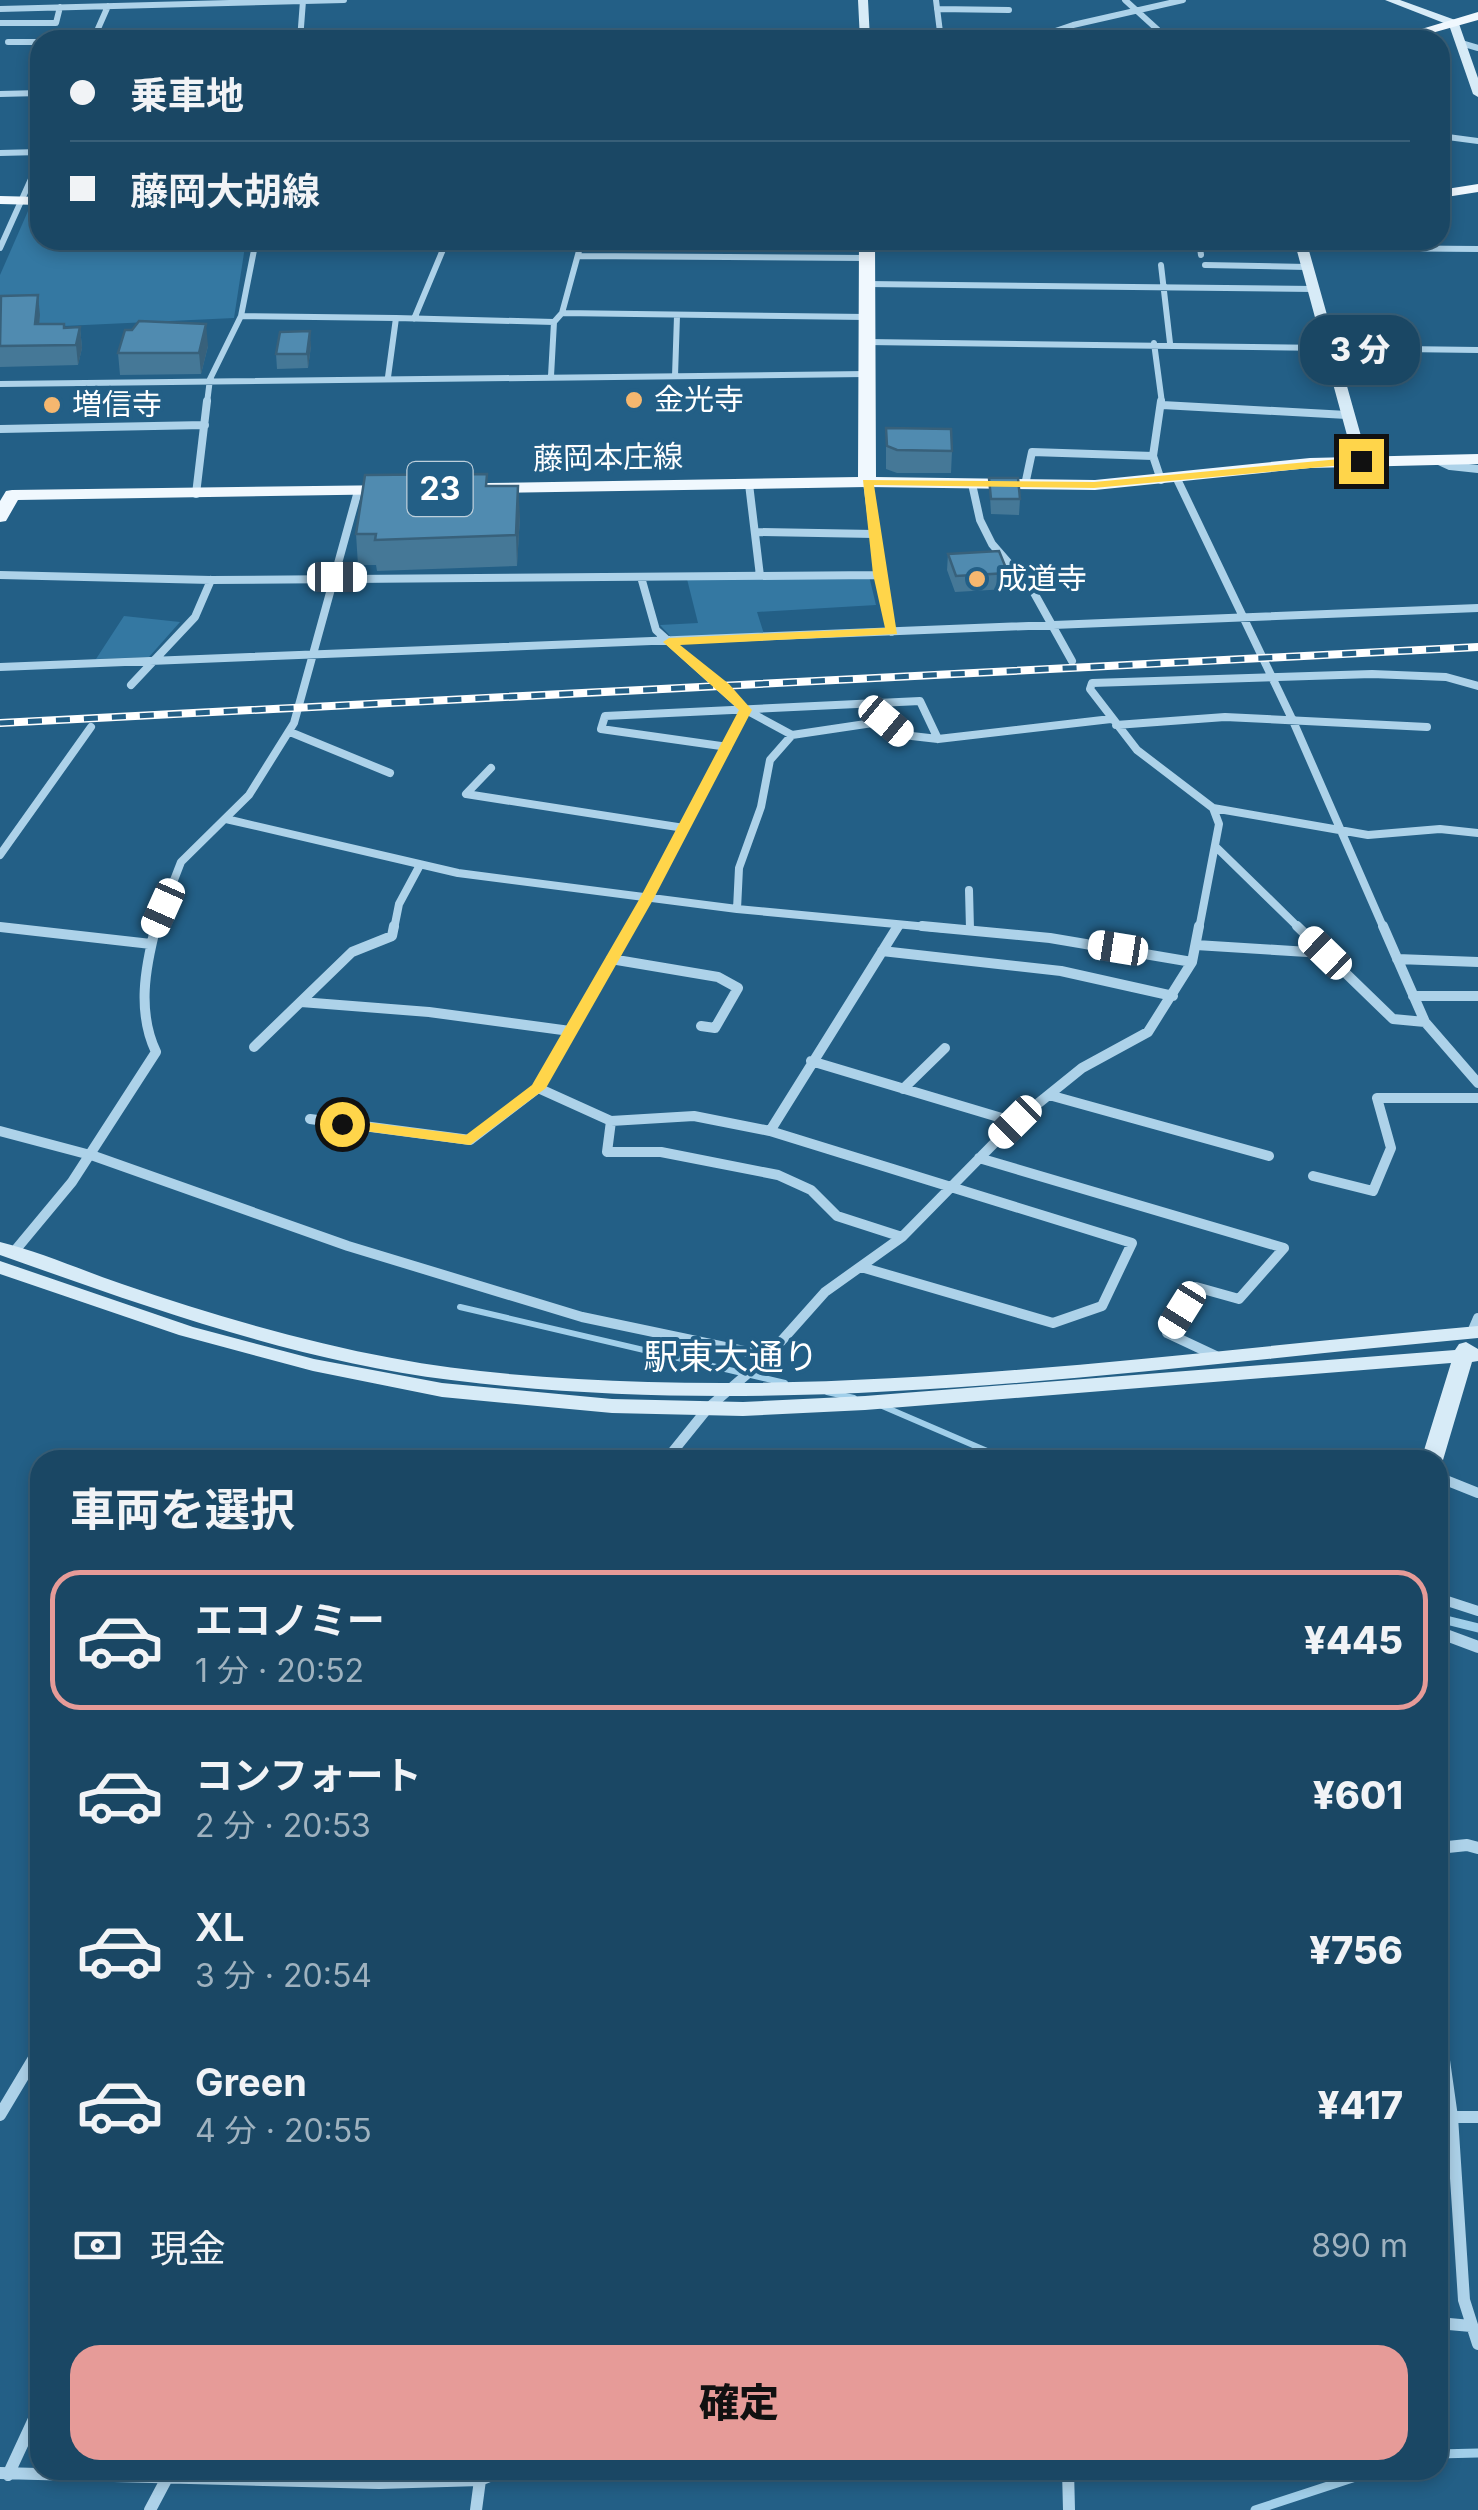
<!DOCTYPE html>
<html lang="ja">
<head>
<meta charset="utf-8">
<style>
  :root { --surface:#1a4764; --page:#234e6a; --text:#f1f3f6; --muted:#9fb2bf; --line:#385f78; --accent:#e69b98 }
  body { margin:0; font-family:Inter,"Noto Sans JP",sans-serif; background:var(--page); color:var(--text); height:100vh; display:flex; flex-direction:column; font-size:38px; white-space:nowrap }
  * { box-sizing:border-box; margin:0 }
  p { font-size:32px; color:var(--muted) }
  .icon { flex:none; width:55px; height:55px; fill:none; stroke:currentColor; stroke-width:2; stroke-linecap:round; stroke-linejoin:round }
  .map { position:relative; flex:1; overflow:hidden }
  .panel { position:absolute; left:30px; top:1450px; width:1418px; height:1030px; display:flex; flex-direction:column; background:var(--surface); border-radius:30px; box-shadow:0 5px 15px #0003,0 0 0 2px var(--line) }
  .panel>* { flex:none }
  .guide { position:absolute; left:30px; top:30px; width:1420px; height:220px; border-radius:30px; box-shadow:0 5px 15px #0003,0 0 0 2px var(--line); display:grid; align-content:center; height:220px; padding:0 40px; background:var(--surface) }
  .end { position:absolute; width:45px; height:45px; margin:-22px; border:12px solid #ffd54a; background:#111; box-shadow:0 0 0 5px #111 }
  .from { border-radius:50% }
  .bubble { position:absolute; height:70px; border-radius:30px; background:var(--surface); box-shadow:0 5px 15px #0003,0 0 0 2px var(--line); font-size:32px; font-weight:800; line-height:70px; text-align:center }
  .car { position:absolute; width:30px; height:60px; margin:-30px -15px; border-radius:12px; box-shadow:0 0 8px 2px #0007; background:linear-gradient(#fff 24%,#345 0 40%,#fff 0 76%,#345 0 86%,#fff 0) }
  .guide b { display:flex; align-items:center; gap:35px; height:95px; font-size:38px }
  .guide b+b { border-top:2px solid var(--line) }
  .guide i { width:25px; height:25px; background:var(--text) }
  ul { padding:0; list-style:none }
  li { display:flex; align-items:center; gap:30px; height:140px; margin:0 20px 15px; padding:0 20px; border:5px solid transparent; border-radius:30px }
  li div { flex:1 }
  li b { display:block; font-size:38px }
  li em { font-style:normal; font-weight:800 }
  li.selected { border-color:var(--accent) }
  li>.icon { width:90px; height:90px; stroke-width:1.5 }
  h2 { padding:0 40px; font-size:45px; line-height:120px }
  .pay { display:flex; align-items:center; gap:25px; height:110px; padding:0 40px; font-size:38px }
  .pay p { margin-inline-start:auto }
  .primary-button { display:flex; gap:20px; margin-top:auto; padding:20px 40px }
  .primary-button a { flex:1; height:115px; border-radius:30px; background:var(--accent); color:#111; font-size:40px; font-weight:800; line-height:115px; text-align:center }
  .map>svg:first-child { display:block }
  .green { fill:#3478a2 }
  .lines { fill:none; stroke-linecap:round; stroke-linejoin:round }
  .stream-far1 { stroke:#a1cfea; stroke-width:6 }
  .stream { stroke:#a1cfea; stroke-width:9 }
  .street-far3 { stroke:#add2e9; stroke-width:6 }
  .street-far2 { stroke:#add2e9; stroke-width:8 }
  .street-far1 { stroke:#add2e9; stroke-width:10 }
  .street { stroke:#add2e9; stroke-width:12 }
  .secondary { fill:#d7ebf7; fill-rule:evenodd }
  .primary { fill:#f0f8fe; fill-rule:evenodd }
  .rail-casing { stroke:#fff; stroke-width:8 }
  .rail { stroke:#235f86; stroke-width:5; stroke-dasharray:14; stroke-linecap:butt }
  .wall { fill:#457897 }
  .shaded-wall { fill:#38617b }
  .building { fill:#508bb0; stroke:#38617b; stroke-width:2.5 }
  .route { fill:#ffd54a }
  .poi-dot { fill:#f5b76f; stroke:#235f86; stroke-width:4 }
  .labels { text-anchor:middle; stroke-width:8; stroke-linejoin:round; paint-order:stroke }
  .far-poi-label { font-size:30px; fill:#fff; stroke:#235f86; text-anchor:start }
  .far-street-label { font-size:30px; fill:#fff; stroke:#235f86 }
  .shield { fill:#235f86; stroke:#bdcfdb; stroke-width:2.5 }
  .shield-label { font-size:32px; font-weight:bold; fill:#fff }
  .street-label { font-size:35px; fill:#fff; stroke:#235f86 }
</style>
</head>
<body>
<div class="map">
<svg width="1478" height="2510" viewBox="0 0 1478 2510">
  <rect width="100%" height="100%" fill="#235f86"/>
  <path class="green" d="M 40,209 L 40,240 L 246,240 L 234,318 L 0,329 L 0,275 L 28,211 Z
    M 869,576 L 876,605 L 757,612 L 764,634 L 672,638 L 660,625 L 698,623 L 687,579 Z
    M 124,616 L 180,622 L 149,657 L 96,659 Z"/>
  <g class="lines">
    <path class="stream-far1" d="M 460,1307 L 785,1383
      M 827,1392 L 854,1398
      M 880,1405 L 1008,1460"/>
    <path class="stream" d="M 1438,1618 L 1478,1628
      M 1438,2454 L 1478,2453
      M 1255,2510 L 1377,2470"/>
    <path class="street-far3" d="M 936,0 L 941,40
      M 1125,0 L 1169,40
      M 0,9 L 344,0
      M 937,9 L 1009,10
      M 0,23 L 56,23 L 60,7
      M 93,40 L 108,6
      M 172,40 L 300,37
      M 300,40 L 303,1
      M 1029,40 L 1073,25 L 1183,0
      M 8,42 L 40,42
      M 1461,43 L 1478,48
      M 0,94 L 40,93
      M 1440,136 L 1478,141
      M 0,153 L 40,152
      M 1199,240 L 1201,255
      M 1353,240 L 1357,248 L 1478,249
      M 446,241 L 581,243
      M 867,246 L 1064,247 L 1136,240
      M 0,248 L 40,159
      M 578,256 L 867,258
      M 1161,265 L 1170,343
      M 1205,265 L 1307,267
      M 867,284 L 1314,289
      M 562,313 L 866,317
      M 241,316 L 396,318
      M 414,319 L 447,240
      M 867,342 L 1478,350
      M 1154,343 L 1162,403
      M 551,376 L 554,322
      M 675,376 L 677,316
      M 388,377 L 396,318 L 554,322 L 562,313 L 582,240
      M 0,384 L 866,374
      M 207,403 L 210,379 L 241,316 L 256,240"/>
    <path class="street-far2" d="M 1162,405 L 1347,415
      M 0,429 L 205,425
      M 1437,460 L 1450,466 L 1478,469
      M 1177,479 L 1293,721 L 1384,929
      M 1161,480 L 1153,456 L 1161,401
      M 867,482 L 879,575 L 892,632
      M 749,484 L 760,576
      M 972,484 L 980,520 L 992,544 L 1033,591 L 1072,661
      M 1025,485 L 1032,452 L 1153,456
      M 196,494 L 207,401
      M 755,532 L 874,534
      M 0,575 L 211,580 L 879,575
      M 0,667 L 1478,608
      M 131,685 L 195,617 L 211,580
      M 746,710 L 792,735
      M 1116,725 L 1225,717 L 1427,727
      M 290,732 L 390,773
      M 728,747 L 601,729 L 605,716 L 920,701 L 938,739
      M 491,768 L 466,794 L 684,828
      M 1213,808 L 1368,835 L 1440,829 L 1478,833
      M 226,819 L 458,873 L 737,909 L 949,929
      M 1215,846 L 1300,929
      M 0,855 L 91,727
      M 969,890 L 970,929
      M 737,909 L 739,868 L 761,807 L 770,760 L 792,735 L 886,721 L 903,735 L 938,739 L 1111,719
      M 0,927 L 15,929
      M 155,929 L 181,862 L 249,795 L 294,723 L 358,491
      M 394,929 L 399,904 L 420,865
      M 629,929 L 745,710 L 656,630 L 641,577
      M 897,929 L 899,925
      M 1199,929 L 1219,824 L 1213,808 L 1137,750 L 1090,689 L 1092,683 L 1372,674 L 1446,677 L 1478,686"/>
    <path class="street-far1" d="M 631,926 L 538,1088 L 611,1121 L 694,1116 L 770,1131 L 1132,1243 L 1102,1306 L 1053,1323 L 861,1267
      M 922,926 L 1050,938 L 1192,962
      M 1297,926 L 1393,1019 L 1425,1022
      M 1383,926 L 1425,1022 L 1478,1083
      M 0,927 L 151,944
      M 1196,945 L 1324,953
      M 882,951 L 1061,971 L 1173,996
      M 611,959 L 718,977 L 738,988 L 715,1028 L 701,1026
      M 1397,959 L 1478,962
      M 1413,996 L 1478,996
      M 301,1002 L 429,1012 L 570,1031
      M 254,1047 L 352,952 L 392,936 L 394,926
      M 811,1061 L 1015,1122
      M 903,1089 L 945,1048
      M 1049,1095 L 1269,1156
      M 310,1119 L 470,1140 L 538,1088
      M 611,1121 L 607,1152 L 661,1152 L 778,1175 L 811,1190 L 837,1216 L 902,1237
      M 0,1131 L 94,1156 L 348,1246 L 582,1317 L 768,1356
      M 770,1131 L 898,926
      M 979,1158 L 1284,1248 L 1239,1299 L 1196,1287 L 1167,1333 L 1216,1356
      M 1313,1176 L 1373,1191 L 1391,1148 L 1377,1098 L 1478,1098
      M 13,1253 L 72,1182 L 156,1052 C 137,1012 145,968 156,926
      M 1472,1332 L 1478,1318
      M 666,1460 L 708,1408 L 768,1356 L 825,1292 L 902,1237 L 1015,1122 L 1082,1068 L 1148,1032 L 1192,962 L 1199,926
      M 1438,1477 L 1478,1493
      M 1438,1598 L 1478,1611"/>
    <path class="street" d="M 1438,1632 L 1478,1647
      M 1438,1848 L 1467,1845 L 1478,1848
      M 1438,2018 L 1452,2117 L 1464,2300 L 1478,2344
      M 0,2115 L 40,2048
      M 1452,2117 L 1478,2117
      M 1438,2323 L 1471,2326
      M 1068,2470 L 1069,2510
      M 0,2473 L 379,2483 L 480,2480 L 504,2470
      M 8,2475 L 40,2406
      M 150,2510 L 167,2478
      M 476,2510 L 480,2480"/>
    <path class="secondary" d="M 858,0 L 868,0 L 870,40 L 860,40 Z
      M 1385,0 L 1400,0 L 1458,21 L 1478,78 L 1478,97 L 1473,94 L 1449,25 Z
      M 1294,240 L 1306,240 L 1368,461 L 1366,464 L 1354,461 Z
      M 0,1242 C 41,1252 81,1270 122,1284 C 210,1314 300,1341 392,1358 C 476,1374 562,1379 648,1382 C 925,1390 1202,1350 1478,1326 L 1478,1338 C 1137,1369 793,1423 451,1380 C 296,1361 147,1307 0,1255 Z
      M 0,1261 L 193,1327 L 314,1359 L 442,1383 L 612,1399 L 743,1402 L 865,1396 L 1455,1350 L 1459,1344 L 1466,1342 L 1478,1349 L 1478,1361 L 1472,1362 L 1443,1460 L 1438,1465 L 1438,1460 L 1421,1460 L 1451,1363 L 865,1410 L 743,1416 L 612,1413 L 442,1397 L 313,1371 L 179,1335 L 0,1274 Z"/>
    <path class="primary" d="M 1478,12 L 1478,20 L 1407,40 L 1385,40 Z
      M 1478,184 L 1478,192 L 1440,198 L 1440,190 Z
      M 0,196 L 40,197 L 40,205 L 0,204 Z
      M 859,240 L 875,240 L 876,477 L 1095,480 L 1310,458 L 1478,454 L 1478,464 L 1310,468 L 1095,490 L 867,487 L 487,493 L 478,488 L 487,483 L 858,477 Z
      M 397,485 L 406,490 L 403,494 L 18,500 L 6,521 L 0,522 L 0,501 L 6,491 L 12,490 Z"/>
    <defs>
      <path id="rail" d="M 0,723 L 1478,647"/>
    </defs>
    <use href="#rail" class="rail-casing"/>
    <use href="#rail" class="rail"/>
  </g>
  <path class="wall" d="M 0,302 L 40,315 L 39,324 L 65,328 L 80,327 L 82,348 L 78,365 L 0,367 Z
    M 208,346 L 201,374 L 120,375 L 118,353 Z
    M 311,346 L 308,368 L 277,369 L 276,354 Z
    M 886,428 L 952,451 L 951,473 L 897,473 L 886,469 Z
    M 989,478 L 1020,499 L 1019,515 L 991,514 Z
    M 487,486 L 520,516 L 517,566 L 377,571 L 376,565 L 358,565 L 356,534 Z
    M 948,554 L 1008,573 L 1007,589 L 955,592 L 947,570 Z"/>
  <path class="shaded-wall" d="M 38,295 L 40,315 L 37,345 L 35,324 Z
    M 206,324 L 208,346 L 201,374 L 199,353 Z
    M 80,327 L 82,348 L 78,365 L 76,345 Z
    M 310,331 L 311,346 L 308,368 L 307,354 Z
    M 518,486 L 520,516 L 517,566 L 516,535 Z"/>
  <path class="building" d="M 38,295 L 35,324 L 64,324 L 64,328 L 80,327 L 76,345 L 0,346 L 1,296 Z
    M 139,321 L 206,324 L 199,353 L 118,353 L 125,330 L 132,330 Z
    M 310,331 L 307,354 L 276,354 L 280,332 Z
    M 886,428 L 951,429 L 952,451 L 897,450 L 887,446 Z
    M 487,474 L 486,486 L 518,486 L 516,535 L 375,540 L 376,534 L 356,534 L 365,475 Z
    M 989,478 L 1018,478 L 1020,499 L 991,499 Z
    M 999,551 L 1008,573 L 956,576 L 948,554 Z"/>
  <path class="route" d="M 1361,457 L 1365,463 L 1094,488 L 874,485 L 897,634 L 680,645 L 729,684 L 752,710 L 654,898 L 546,1088 L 470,1145 L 342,1128 L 334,1124 L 342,1119 L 466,1135 L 532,1085 L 640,898 L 739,710 L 663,642 L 669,638 L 885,628 L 873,574 L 863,480 L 1094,482 Z"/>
  <g class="poi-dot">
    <circle cx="634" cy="400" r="10"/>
    <circle cx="52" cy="405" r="10"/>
    <circle cx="977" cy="579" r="10"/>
  </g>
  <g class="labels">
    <g class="far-poi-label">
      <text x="654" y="410">金光寺</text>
      <text x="72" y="415">増信寺</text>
      <text x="997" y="589">成道寺</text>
    </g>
    <g class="far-street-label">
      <text transform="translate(608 458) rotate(-1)" y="10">藤岡本庄線</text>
    </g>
    <rect class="shield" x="407.5" y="462" width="65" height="54" rx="8"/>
    <g class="shield-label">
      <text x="440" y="500">23</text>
    </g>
    <g class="street-label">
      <text x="731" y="1369">駅東大通り</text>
    </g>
  </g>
</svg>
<i class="end from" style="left:342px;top:1124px"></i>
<i class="end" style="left:1361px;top:461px"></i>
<div class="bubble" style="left:1300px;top:315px;width:120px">3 分</div>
<i class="car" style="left:337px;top:577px;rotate:90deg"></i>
<i class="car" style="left:886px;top:721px;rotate:130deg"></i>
<i class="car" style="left:163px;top:908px;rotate:204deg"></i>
<i class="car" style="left:1118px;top:948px;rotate:279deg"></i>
<i class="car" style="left:1325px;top:953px;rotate:314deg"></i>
<i class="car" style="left:1015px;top:1122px;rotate:225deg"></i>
<i class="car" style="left:1182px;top:1310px;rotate:212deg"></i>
<div class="guide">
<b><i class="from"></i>乗車地</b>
<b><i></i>藤岡大胡線</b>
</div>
<section class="panel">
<h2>車両を選択</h2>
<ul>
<li class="selected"><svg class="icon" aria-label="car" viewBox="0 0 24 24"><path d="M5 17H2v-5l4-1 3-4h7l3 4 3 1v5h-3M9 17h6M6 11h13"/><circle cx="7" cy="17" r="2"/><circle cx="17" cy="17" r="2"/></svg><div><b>エコノミー</b><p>1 分 · 20:52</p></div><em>¥445</em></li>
<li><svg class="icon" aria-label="car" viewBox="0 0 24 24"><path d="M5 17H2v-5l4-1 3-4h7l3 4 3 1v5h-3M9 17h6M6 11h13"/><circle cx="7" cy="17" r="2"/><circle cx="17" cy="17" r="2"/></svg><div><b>コンフォート</b><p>2 分 · 20:53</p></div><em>¥601</em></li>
<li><svg class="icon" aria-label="car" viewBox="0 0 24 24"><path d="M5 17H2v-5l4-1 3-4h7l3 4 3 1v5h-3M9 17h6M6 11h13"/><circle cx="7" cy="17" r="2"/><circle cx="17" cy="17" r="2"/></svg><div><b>XL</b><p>3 分 · 20:54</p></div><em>¥756</em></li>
<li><svg class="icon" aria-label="car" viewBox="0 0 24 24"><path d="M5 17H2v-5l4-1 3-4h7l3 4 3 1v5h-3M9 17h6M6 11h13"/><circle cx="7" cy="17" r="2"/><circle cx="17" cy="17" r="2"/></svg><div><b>Green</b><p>4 分 · 20:55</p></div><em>¥417</em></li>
</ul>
<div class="pay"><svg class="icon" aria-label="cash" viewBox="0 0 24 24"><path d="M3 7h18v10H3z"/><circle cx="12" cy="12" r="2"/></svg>現金<p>890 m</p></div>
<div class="primary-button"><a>確定</a></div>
</section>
</div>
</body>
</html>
